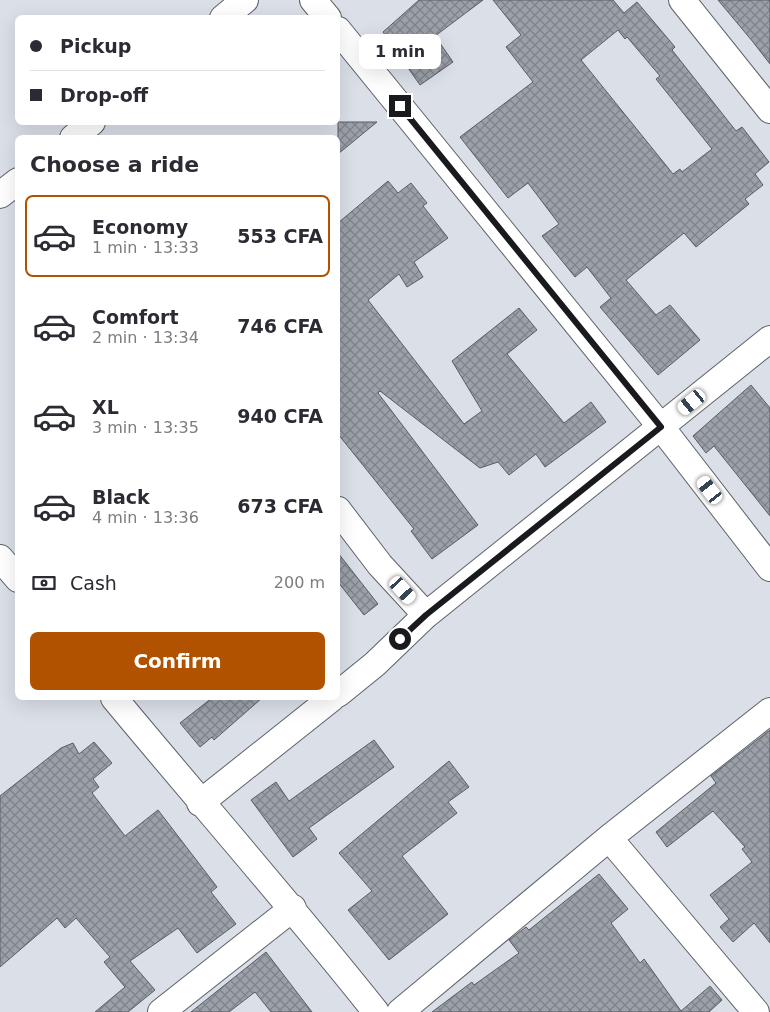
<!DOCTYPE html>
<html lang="en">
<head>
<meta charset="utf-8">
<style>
  :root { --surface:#fff; --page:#f7f7f7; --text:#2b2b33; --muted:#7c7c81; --line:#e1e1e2; --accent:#b15200 }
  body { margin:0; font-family:"DejaVu Sans",sans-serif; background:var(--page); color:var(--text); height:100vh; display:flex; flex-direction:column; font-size:19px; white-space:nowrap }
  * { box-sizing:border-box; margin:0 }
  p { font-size:16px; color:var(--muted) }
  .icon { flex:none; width:28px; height:28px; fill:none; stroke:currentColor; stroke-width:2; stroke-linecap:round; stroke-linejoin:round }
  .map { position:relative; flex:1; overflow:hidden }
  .panel { position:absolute; left:15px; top:135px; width:325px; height:565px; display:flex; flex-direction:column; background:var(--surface); border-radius:8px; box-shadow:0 5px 20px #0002 }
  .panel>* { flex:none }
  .top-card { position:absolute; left:15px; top:15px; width:325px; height:110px; border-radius:8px; box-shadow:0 5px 20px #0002; display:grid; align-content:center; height:110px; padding:0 15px; background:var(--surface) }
  .end { position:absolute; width:22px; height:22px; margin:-11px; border:6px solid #191a1e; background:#fff; box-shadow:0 0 0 2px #fff }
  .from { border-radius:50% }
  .bubble { position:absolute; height:35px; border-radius:8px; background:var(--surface); box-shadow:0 5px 20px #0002; font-size:16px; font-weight:700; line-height:35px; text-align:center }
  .car { position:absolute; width:15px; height:30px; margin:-15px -8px; border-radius:6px; box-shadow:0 0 4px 1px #0007; background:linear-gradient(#fff 24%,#345 0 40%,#fff 0 76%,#345 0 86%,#fff 0) }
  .top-card b { display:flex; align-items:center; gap:18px; height:48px; font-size:19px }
  .top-card b+b { border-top:1px solid var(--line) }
  .top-card i { width:12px; height:12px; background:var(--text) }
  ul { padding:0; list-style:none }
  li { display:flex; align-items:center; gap:15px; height:82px; margin:0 10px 8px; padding:0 5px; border:2px solid transparent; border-radius:8px }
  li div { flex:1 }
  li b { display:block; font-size:19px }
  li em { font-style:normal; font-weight:700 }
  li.current { border-color:var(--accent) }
  li>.icon { width:45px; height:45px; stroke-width:1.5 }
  h2 { padding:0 15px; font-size:22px; line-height:60px }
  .pay { display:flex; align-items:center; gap:12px; height:55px; padding:0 15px; font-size:19px }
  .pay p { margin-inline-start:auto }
  .primary-button { display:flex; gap:10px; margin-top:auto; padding:10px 15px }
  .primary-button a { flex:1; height:58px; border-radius:8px; background:var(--accent); color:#fff; font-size:20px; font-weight:700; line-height:58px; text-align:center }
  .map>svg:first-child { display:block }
  .building { fill:url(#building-cross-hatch); stroke:#595d65; fill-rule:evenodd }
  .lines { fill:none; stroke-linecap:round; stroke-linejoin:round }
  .minor-casing { stroke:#5d626a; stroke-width:28 }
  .minor { stroke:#fff; stroke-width:26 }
  .route { stroke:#191a1e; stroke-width:6 }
</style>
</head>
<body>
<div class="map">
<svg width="770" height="1012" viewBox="0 0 770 1012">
  <defs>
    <pattern id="building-cross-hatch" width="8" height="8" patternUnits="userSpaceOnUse" patternTransform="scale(1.25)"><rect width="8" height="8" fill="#9ca1a9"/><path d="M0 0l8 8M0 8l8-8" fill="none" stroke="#7e8289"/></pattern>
  </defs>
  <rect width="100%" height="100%" fill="#dadfe8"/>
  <path class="building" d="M 419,0 L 483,0 L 435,36 L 453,62 L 420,85 L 383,32 Z
    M 493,0 L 613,0 L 624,13 L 637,2 L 675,47 L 672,50 L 736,131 L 742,127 L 769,162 L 755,174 L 763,185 L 745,199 L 749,204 L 696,247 L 684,233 L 626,280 L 656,315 L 670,305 L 700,340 L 658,375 L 600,307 L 611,298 L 587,267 L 575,277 L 542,236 L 559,224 L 528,183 L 508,198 L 460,137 L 533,82 L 506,47 L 521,35 ZM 618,30 L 625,39 L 627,37 L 660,76 L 656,79 L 712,149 L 682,172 L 680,169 L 673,174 L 581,60 Z
    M 718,0 L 770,0 L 770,64 L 753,42 Z
    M 338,122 L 377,122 L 338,154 Z
    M 388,181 L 398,193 L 411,183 L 427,203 L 423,206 L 448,238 L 414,262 L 423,277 L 407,287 L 399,274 L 368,300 L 464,424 L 482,411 L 452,361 L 519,308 L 537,330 L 507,354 L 564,423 L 591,402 L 606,422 L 545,467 L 536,454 L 509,475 L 498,462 L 480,468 L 380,391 L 378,393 L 478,525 L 432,559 L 411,531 L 414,529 L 338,434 L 338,223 Z
    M 751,385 L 770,408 L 770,516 L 714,446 L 706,453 L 693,436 Z
    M 338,553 L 378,604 L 364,615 L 338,582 Z
    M 212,698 L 262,698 L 214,740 L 212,737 L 200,747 L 180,723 Z
    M 770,730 L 770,943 L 754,923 L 733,942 L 720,927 L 729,919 L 710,895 L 752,862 L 742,849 L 745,847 L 713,811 L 667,847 L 656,832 L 716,783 L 711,776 Z
    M 374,740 L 394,767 L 309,828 L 317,839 L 293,857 L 251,800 L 276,782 L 289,801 Z
    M 94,742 L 112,763 L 93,779 L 99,787 L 92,793 L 125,836 L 158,810 L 217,887 L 211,892 L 236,924 L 197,953 L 178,928 L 130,961 L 155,990 L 128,1012 L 95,1012 L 125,987 L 104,962 L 110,957 L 76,918 L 65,928 L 57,918 L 0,967 L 0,796 L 61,748 L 73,743 L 79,754 Z
    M 449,761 L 469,787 L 448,802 L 457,813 L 402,856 L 448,914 L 389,960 L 348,910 L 372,891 L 339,853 Z
    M 599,874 L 628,909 L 611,923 L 640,963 L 644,959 L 681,1011 L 710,986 L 722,1000 L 709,1012 L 432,1012 L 472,982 L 474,985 L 519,953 L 509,940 L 526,927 L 529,930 Z
    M 266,952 L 312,1012 L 271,1012 L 255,992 L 229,1012 L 191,1012 Z"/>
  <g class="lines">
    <defs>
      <path id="minor" d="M 313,0 L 328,18
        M 682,0 L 770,110
        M 223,18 L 245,0
        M 338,30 L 661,427 L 770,568
        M 73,138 L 92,122
        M 0,195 L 18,181
        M 338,510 L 380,565 L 426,615
        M 0,558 L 18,579
        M 338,694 L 375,664 L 426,615 L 770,339
        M 114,698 C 201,803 291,905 376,1012
        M 200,803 L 332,698
        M 609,838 L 756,1012
        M 161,1012 L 293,908
        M 400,1012 L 609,838 L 770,711"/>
    </defs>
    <use href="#minor" class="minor-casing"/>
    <use href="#minor" class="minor"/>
  </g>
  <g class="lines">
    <path class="route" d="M 400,106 L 661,427 L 426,615 L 400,639"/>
  </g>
</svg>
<i class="end from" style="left:400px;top:639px"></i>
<i class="end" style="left:400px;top:106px"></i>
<div class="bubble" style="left:359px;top:34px;width:82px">1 min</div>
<i class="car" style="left:692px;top:402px;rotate:231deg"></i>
<i class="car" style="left:710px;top:490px;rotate:322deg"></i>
<i class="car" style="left:403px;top:590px;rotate:138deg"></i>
<div class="top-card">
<b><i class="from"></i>Pickup</b>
<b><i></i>Drop-off</b>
</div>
<section class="panel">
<h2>Choose a ride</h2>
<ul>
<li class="current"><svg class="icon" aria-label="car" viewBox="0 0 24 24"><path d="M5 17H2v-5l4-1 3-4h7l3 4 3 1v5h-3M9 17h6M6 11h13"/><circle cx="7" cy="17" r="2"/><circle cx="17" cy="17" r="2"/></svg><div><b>Economy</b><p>1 min · 13:33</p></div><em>553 CFA</em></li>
<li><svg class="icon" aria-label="car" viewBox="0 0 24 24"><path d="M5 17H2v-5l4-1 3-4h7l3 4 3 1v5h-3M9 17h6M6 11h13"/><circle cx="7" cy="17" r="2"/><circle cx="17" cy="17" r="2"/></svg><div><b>Comfort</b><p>2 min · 13:34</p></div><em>746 CFA</em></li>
<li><svg class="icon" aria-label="car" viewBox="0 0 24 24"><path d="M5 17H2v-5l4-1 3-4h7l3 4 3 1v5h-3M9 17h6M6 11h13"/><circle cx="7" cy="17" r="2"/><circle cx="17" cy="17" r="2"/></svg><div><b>XL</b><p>3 min · 13:35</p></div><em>940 CFA</em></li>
<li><svg class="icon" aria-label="car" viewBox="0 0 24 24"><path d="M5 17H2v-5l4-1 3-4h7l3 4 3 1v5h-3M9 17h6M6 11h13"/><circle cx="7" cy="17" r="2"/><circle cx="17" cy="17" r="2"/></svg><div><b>Black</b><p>4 min · 13:36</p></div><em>673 CFA</em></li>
</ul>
<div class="pay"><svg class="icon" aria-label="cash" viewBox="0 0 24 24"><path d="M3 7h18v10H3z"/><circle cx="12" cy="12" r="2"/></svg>Cash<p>200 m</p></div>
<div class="primary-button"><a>Confirm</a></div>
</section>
</div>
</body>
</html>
